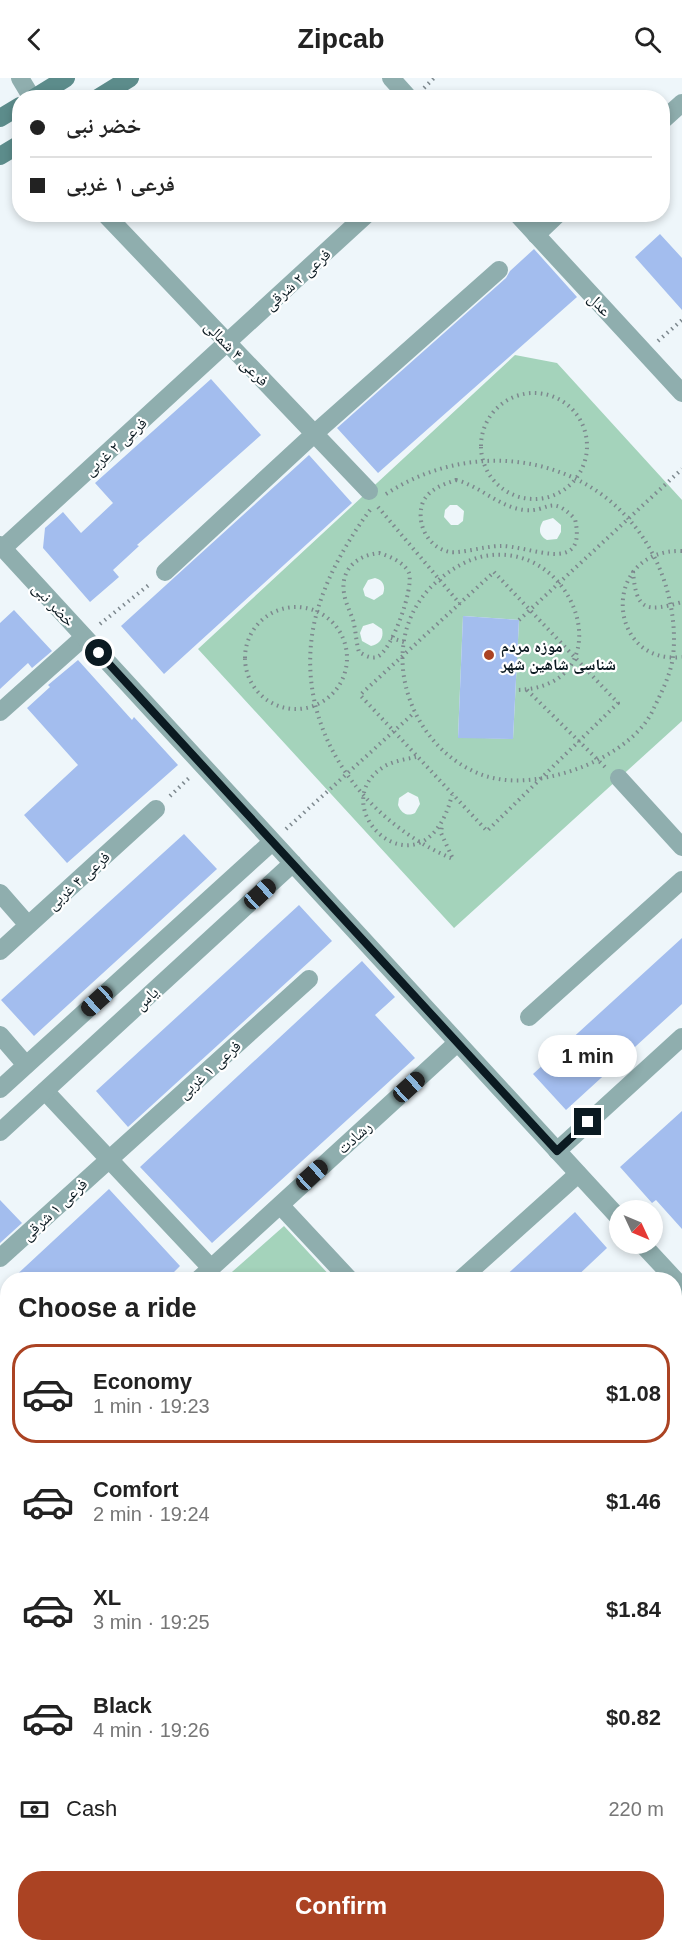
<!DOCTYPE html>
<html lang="en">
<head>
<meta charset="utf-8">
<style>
  :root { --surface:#fff; --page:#f6f6f6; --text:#222; --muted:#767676; --line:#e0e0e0; --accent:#ab4323 }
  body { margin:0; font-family:Helvetica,"Noto Naskh Arabic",sans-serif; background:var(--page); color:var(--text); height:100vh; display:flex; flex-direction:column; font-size:22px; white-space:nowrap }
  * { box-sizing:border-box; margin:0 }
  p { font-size:20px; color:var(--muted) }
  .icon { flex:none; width:33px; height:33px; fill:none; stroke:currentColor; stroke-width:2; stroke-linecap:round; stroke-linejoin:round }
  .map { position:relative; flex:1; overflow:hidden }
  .details { position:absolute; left:0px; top:1194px; width:682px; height:680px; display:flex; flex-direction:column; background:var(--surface); border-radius:24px 24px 0 0; box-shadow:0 3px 9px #0003 }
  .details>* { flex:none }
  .guide { position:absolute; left:12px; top:12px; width:658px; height:132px; border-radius:24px; box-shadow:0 3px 9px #0003; display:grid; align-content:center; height:132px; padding:0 18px; background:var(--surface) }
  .needle { width:39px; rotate:134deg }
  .fabs { position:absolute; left:609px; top:1122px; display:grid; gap:12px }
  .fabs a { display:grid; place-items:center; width:54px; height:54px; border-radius:50%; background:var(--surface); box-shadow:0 3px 9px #0003; font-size:30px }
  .end { position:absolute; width:27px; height:27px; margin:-14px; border:8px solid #0b1a21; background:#fff; box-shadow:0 0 0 3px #fff }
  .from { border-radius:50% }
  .bubble { position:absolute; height:42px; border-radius:21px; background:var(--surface); box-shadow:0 3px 9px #0003; font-size:20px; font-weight:800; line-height:42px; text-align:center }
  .car { position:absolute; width:18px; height:36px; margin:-18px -9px; border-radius:8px; box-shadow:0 0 4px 2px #0007; background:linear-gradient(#222 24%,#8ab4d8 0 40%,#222 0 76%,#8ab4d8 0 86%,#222 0) }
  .guide b { display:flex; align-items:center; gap:21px; height:57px; font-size:22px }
  .guide b+b { border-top:2px solid var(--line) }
  .guide i { width:15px; height:15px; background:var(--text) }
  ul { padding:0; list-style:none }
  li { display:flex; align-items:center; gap:18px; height:99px; margin:0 12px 9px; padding:0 6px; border:3px solid transparent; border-radius:24px }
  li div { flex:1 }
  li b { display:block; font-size:22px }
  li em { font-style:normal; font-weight:800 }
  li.on { border-color:var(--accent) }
  li>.icon { width:54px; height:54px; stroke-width:1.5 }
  h2 { padding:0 18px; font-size:27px; line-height:72px }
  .pay { display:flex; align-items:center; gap:15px; height:66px; padding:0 18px; font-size:22px }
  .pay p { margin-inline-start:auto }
  .action { display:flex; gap:12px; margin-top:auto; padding:12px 18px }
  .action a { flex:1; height:69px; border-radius:24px; background:var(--accent); color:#fff; font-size:24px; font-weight:800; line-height:69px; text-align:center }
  header { display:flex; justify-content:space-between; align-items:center; height:78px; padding:0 18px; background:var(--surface); font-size:27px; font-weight:800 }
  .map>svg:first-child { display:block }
  .green { fill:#a4d3bb; fill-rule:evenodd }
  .building { fill:#a3bdee }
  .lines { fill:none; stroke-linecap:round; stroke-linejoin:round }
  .path { stroke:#7d888e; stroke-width:4; stroke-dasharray:1.5 4.5; stroke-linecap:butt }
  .service { stroke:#8faeae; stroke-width:9 }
  .minor { stroke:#8faeae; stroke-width:18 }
  .tertiary { stroke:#8faeae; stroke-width:18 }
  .secondary { stroke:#5c8c8b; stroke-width:18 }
  .primary { stroke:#347373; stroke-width:18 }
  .route { stroke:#0b1a21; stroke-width:8 }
  .poi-dot { fill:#ab4323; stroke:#fff; stroke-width:2 }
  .labels { text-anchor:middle; stroke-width:4.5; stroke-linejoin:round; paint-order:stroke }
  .street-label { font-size:16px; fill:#0b1a21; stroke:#fff }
  .poi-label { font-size:16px; font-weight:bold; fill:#0b1a21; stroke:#fff; text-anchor:start }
</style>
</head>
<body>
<header><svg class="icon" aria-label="back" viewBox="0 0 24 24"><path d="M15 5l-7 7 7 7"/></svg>Zipcab<svg class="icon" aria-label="search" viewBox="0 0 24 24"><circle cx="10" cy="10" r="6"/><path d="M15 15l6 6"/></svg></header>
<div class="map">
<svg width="682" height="1873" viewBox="0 0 682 1873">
  <rect width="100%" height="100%" fill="#eef6fa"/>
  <path class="green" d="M 515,277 L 557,285 L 682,422 L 682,643 L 454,850 L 198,571 ZM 450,427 L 457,427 L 464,433 L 463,443 L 458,447 L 451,447 L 444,439 L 445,432 ZM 553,440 L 561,447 L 561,454 L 557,461 L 547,462 C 539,458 538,451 543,443 ZM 375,500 C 383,502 386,508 383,516 L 374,522 L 365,518 L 363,511 L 368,502 ZM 463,538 L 519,542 L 513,661 L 458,659 ZM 373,545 L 382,551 C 384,560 380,566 371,568 L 362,563 L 360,555 L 363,548 ZM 408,714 L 418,719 L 420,726 L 415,735 C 407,739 401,735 398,727 L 399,720 Z
    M 284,1148 L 333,1201 L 224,1201 Z"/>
  <path class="building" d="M 660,156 L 682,180 L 682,232 L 635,179 Z
    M 534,171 L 577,219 L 378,395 L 337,350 L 506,200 L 510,193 Z
    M 211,301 L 261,357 L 137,467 L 139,468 L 113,492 L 119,499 L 90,524 L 43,470 L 45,450 L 63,434 L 81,455 L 113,425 L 95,405 Z
    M 309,377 L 352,425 L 164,596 L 121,548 Z
    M 14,532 L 52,573 L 32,590 L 28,585 L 0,611 L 0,545 Z
    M 463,538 L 519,542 L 513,661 L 458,660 Z
    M 78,582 L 132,642 L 134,639 L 178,687 L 67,785 L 24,737 L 78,687 L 27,630 L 50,609 L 48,607 Z
    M 184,756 L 217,791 L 34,958 L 1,922 Z
    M 299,827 L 332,863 L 128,1049 L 96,1013 Z
    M 682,860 L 682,926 L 566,1032 L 533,996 Z
    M 362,883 L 395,919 L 375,937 L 415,980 L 212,1165 L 140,1089 Z
    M 682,1033 L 682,1151 L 656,1122 L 652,1125 L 620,1089 Z
    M 109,1111 L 180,1188 L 166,1202 L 11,1202 Z
    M 0,1122 L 22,1145 L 0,1165 Z
    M 575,1134 L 607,1170 L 573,1202 L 501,1202 Z"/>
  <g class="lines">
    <path class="path" d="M 424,10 L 434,0
      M 658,263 L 682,242
      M481 368a53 53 0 1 1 106 0a53 53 0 1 1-106 0Z
      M 456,402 C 480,408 499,429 524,432 C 549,435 550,415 575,441 C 588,499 529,467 500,468 C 486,468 458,476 450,474 C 428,470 415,445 423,424 C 429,411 444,406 456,402 Z
      M 386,416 C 487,350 623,384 664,502 C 672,526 676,553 673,578 C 671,597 660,617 652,634 C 639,660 607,679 582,689 C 548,702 505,710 471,692 C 406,660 377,566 430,510 C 444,496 461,484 480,479 C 577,456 627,610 516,612
      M 378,429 L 460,526
      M 370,432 C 345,466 323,505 314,546 C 293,649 361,742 453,781 L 441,755 L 442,747
      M 682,473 C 599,471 607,588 682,579
      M 379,475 C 389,478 404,484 409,495 C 414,510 392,573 377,579 C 371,581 364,577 359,574 C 356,564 356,553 353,542 C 350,533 345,524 344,515 C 340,491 358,477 379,475 Z
      M 633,493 C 636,534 647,534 682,524
      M 494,494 L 618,625 L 487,753 L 360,617 Z
      M245 580a51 51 0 1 1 102 0a51 51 0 1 1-102 0Z
      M 519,542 L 682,391
      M 100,546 L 150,506
      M 391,560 L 404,564
      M 527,612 L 605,689
      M 416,679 C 406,681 394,683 385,688 C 318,728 424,827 452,717
      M 170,718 L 190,699
      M 286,751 L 415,634"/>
    <path class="service" d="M 0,1514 L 8,1514"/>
    <path class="minor" d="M 20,0 L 32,20
      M 663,42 L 682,25
      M 105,136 L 369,413
      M 536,157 L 558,136
      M 3,470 L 367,136
      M 165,494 L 314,356 L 499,192
      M 0,634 L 84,559
      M 619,700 L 682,769
      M 0,815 L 28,847
      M 0,873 L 156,731
      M 529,939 L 682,802
      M 0,957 L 26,987
      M 45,1013 L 211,1190
      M 557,1073 L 682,959
      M 280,1127 L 350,1202
      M 0,1180 L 309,901
      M 198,1202 L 457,965
      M 460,1202 L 578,1096
      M 0,1383 L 8,1376
      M 675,1417 L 682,1425
      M 120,1873 L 121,1866
      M 183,1873 L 184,1866"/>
    <path class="tertiary" d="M 391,0 L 409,20
      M 517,136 L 682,315
      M 0,467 L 620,1141
      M 0,1011 L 272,764
      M 0,1054 L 293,785
      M 642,1166 L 682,1209"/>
    <path class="secondary" d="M 34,20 L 66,0
      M 98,20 L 130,0
      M 0,40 L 20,28
      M 0,78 L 20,66
      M 675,1264 L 682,1257
      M 675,1330 L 682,1324"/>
    <path class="primary" d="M 0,1616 L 8,1619
      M 0,1683 L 8,1686
      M 435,1866 L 452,1873
      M 592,1866 L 608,1873"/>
  </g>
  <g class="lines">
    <path class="route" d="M 99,575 L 557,1073 L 588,1044"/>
  </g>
  <circle class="poi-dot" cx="489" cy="577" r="6"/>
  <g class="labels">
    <g class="street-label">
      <text transform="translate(297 201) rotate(-42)" y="6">فرعی ۲ شرقی</text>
      <text transform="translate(600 226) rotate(47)" y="6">عدل</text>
      <text transform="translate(237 275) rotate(46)" y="6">فرعی ۴ شمالی</text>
      <text transform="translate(115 368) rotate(-42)" y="6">فرعی ۲ غربی</text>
      <text transform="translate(54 526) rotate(47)" y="6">خضر نبی</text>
      <text transform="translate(78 802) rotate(-42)" y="6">فرعی ۴ غربی</text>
      <text transform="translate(146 920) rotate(-43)" y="6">یاس</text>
      <text transform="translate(209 991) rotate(-42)" y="6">فرعی ۱ غربی</text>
      <text transform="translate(354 1059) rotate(-42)" y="6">رشادت</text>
      <text transform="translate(54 1131) rotate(-43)" y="6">فرعی ۱ شرقی</text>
    </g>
    <g class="poi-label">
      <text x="501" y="574">موزه مردم<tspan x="501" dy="18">شناسی شاهین شهر</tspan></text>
    </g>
  </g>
</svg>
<div class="fabs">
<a><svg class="needle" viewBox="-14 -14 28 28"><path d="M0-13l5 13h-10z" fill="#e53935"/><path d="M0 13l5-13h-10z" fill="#767676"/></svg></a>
</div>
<i class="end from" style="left:99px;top:575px"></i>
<i class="end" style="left:588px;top:1044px"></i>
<div class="bubble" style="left:538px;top:957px;width:99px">1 min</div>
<i class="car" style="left:260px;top:816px;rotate:48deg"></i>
<i class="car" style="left:97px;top:923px;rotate:228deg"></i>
<i class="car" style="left:409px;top:1009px;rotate:48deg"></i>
<i class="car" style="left:312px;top:1097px;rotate:48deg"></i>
<div class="guide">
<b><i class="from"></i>خضر نبی</b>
<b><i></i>فرعی ۱ غربی</b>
</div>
<section class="details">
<h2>Choose a ride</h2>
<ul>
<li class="on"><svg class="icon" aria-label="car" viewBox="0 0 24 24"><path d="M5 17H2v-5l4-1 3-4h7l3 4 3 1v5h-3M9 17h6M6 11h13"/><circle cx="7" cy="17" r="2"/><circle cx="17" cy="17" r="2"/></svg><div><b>Economy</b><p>1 min · 19:23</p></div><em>$1.08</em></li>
<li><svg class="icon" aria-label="car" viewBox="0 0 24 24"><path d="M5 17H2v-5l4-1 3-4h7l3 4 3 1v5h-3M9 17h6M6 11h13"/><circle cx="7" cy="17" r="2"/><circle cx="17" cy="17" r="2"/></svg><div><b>Comfort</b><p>2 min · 19:24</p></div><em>$1.46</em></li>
<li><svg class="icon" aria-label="car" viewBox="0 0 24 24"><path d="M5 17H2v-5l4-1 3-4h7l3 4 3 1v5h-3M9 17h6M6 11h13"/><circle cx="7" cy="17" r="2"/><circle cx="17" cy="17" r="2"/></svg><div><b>XL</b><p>3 min · 19:25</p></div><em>$1.84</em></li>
<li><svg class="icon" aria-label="car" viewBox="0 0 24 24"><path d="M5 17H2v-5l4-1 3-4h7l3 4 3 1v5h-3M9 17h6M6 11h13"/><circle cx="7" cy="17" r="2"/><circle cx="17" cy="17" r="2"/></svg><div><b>Black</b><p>4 min · 19:26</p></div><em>$0.82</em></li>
</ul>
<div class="pay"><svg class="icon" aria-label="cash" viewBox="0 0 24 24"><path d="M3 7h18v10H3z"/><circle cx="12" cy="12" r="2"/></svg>Cash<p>220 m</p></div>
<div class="action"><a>Confirm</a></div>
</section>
</div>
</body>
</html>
